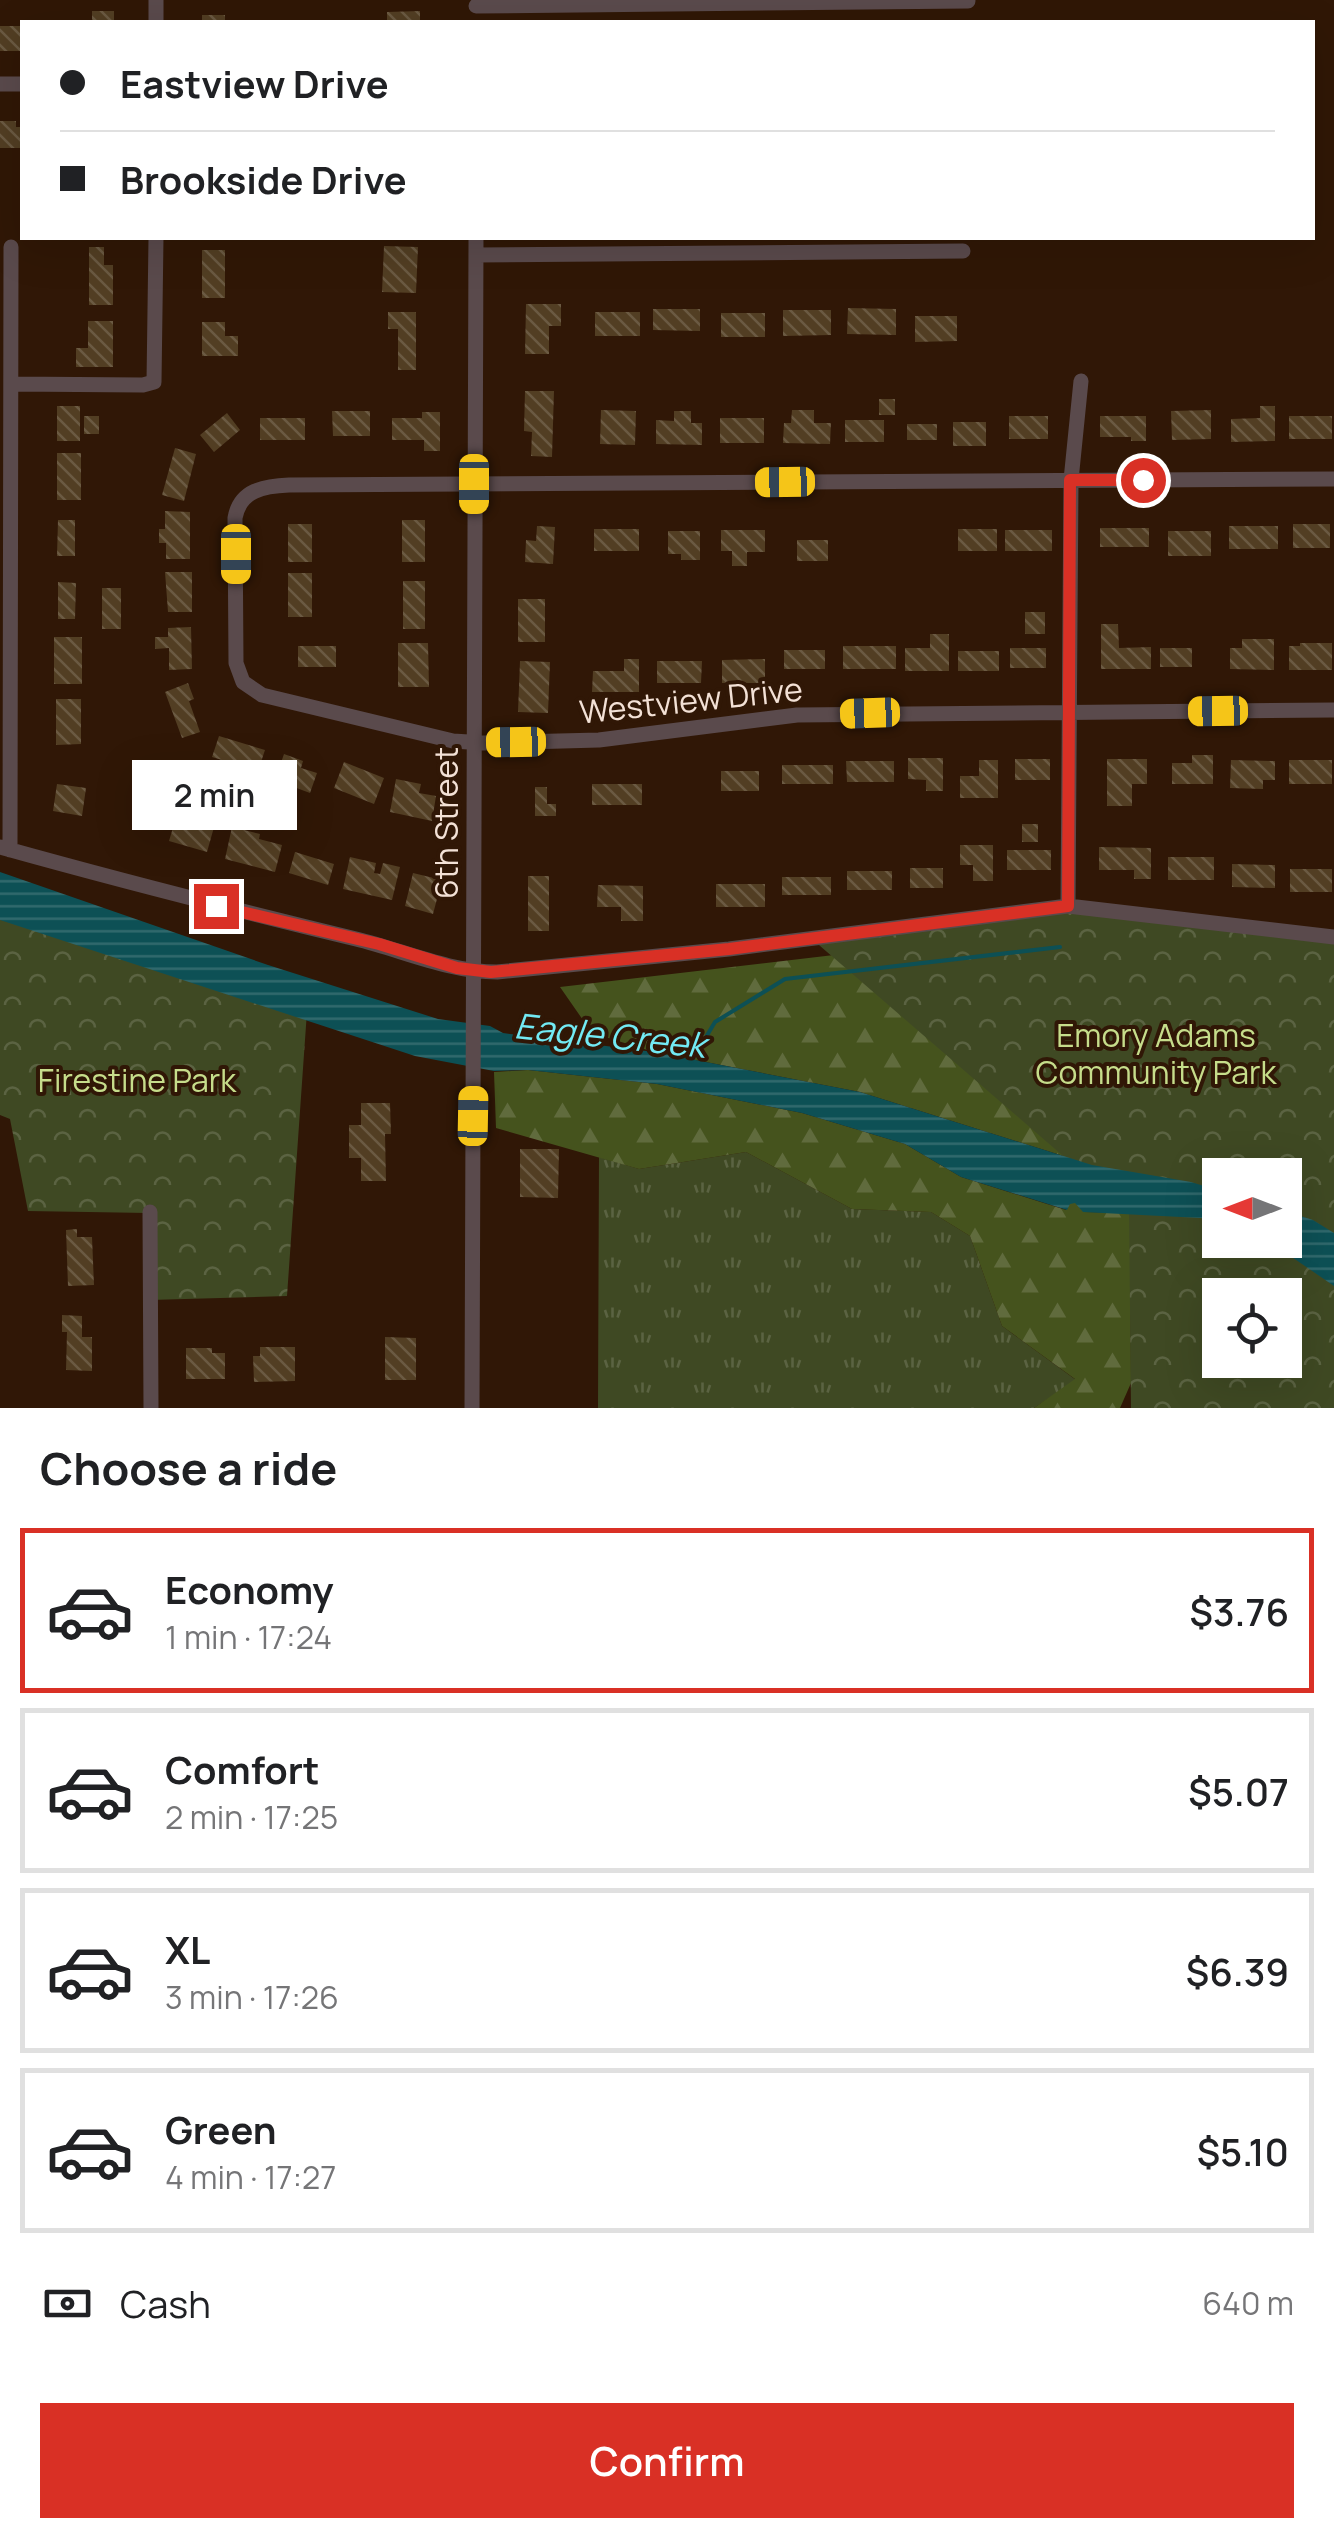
<!DOCTYPE html>
<html lang="en">
<head>
<meta charset="utf-8">
<style>
  :root { --surface:#fff; --page:#f2f2f2; --text:#202124; --muted:#757577; --line:#e0e0e0; --accent:#d93025 }
  body { margin:0; font-family:Manrope,sans-serif; background:var(--page); color:var(--text); height:100vh; display:flex; flex-direction:column; font-size:38px; white-space:nowrap }
  * { box-sizing:border-box; margin:0 }
  p { font-size:32px; color:var(--muted) }
  .icon { flex:none; width:55px; height:55px; fill:none; stroke:currentColor; stroke-width:2; stroke-linecap:round; stroke-linejoin:round }
  .map { position:relative; height:1408px; overflow:hidden }
  .side { display:flex; flex-direction:column; background:var(--surface); flex:1 }
  .side>* { flex:none }
  .banner { position:absolute; left:20px; top:20px; width:1295px; height:220px; border-radius:0px; box-shadow:0 10px 40px #0002; display:grid; align-content:center; height:220px; padding:0 40px; background:var(--surface) }
  .needle { width:65px; rotate:270deg }
  .buttons { position:absolute; left:1202px; top:1158px; display:grid; gap:20px }
  .buttons a { display:grid; place-items:center; width:100px; height:100px; border-radius:0px; background:var(--surface); box-shadow:0 10px 40px #0002; font-size:50px }
  .end { position:absolute; width:45px; height:45px; margin:-22px; border:12px solid #d93025; background:#fff; box-shadow:0 0 0 5px #fff }
  .from { border-radius:50% }
  .bubble { position:absolute; height:70px; border-radius:0px; background:var(--surface); box-shadow:0 10px 40px #0002; font-size:32px; font-weight:600; line-height:70px; text-align:center }
  .car { position:absolute; width:30px; height:60px; margin:-30px -15px; border-radius:12px; box-shadow:0 0 8px 2px #0007; background:linear-gradient(#f5c518 24%,#345 0 40%,#f5c518 0 76%,#345 0 86%,#f5c518 0) }
  .banner b { display:flex; align-items:center; gap:35px; height:95px; font-size:38px }
  .banner b+b { border-top:2px solid var(--line) }
  .banner i { width:25px; height:25px; background:var(--text) }
  ul { padding:0; list-style:none }
  li { display:flex; align-items:center; gap:30px; height:165px; margin:0 20px 15px; padding:0 20px; border:5px solid var(--line); border-radius:0px }
  li div { flex:1 }
  li b { display:block; font-size:38px }
  li em { font-style:normal; font-weight:600 }
  li.selected { border-color:var(--accent) }
  li>.icon { width:90px; height:90px; stroke-width:1.5 }
  h2 { padding:0 40px; font-size:45px; line-height:120px }
  .pay { display:flex; align-items:center; gap:25px; height:110px; padding:0 40px; font-size:38px }
  .pay p { margin-inline-start:auto }
  .cta { display:flex; gap:20px; margin-top:auto; padding:20px 40px }
  .cta a { flex:1; height:115px; border-radius:0px; background:var(--accent); color:#fff; font-size:40px; font-weight:600; line-height:115px; text-align:center }
  .map>svg:first-child { display:block }
  .grass { fill:url(#grass-tufts) }
  .forest { fill:url(#forest-firs) }
  .park { fill:url(#park-crowns); fill-rule:evenodd }
  .water { fill:url(#water-rules) }
  .lines { fill:none; stroke-linecap:round; stroke-linejoin:round }
  .stream { stroke:#0d5055; stroke-width:4 }
  .building { fill:url(#building-back-hatch) }
  .minor { stroke:#5a4a4c; stroke-width:15 }
  .route { stroke:#d93025; stroke-width:12 }
  .labels { text-anchor:middle; stroke-width:8; stroke-linejoin:round; paint-order:stroke }
  .street-label { font-size:32px; fill:#f3e1d6; stroke:#301706 }
  .park-label { font-size:32px; fill:#c6dd8b; stroke:#301706 }
  .water-label { font-size:35px; font-style:italic; fill:#72eaf4; stroke:#301706 }
</style>
</head>
<body>
<div class="map">
<svg width="1334" height="1408" viewBox="0 0 1334 1408">
  <defs>
    <pattern id="grass-tufts" width="24" height="20" patternUnits="userSpaceOnUse" patternTransform="scale(2.5)"><rect width="24" height="20" fill="#3f4923"/><path d="M3 7l-1-3M5 7V3M7 7l1-3M15 17l-1-3M17 17v-4M19 17l1-3" fill="none" stroke="#5b6342"/></pattern>
    <pattern id="forest-firs" width="22" height="20" patternUnits="userSpaceOnUse" patternTransform="scale(2.5)"><rect width="22" height="20" fill="#45531d"/><path d="M5 1l3.5 6h-7zM16 11l3.5 6h-7z" fill="#606b3d"/></pattern>
    <pattern id="park-crowns" width="20" height="18" patternUnits="userSpaceOnUse" patternTransform="scale(2.5)"><rect width="20" height="18" fill="#3f4923"/><path d="M2 6a3 3 0 1 1 6 0M12 15a3 3 0 1 1 6 0" fill="none" stroke="#5b6342"/></pattern>
    <pattern id="water-rules" width="6" height="5" patternUnits="userSpaceOnUse" patternTransform="scale(2.5)"><rect width="6" height="5" fill="#0d5055"/><path d="M0 2.5h6" fill="none" stroke="#31696d"/></pattern>
    <pattern id="building-back-hatch" width="6" height="6" patternUnits="userSpaceOnUse" patternTransform="scale(2.5)"><rect width="6" height="6" fill="#523e23"/><path d="M-1 5l2 2M0 0l6 6M5-1l2 2" fill="none" stroke="#6b5a42"/></pattern>
  </defs>
  <rect width="100%" height="100%" fill="#301706"/>
  <path class="grass" d="M 746,1152 L 852,1209 L 931,1212 L 970,1236 L 1002,1326 L 1076,1380 L 1034,1408 L 598,1408 L 599,1157 L 639,1169 Z"/>
  <path class="forest" d="M 851,953 L 1220,1175 L 1092,1165 L 860,1092 L 654,1052 L 592,1033 L 560,987 Z
    M 528,1070 L 657,1084 L 802,1113 L 905,1144 L 961,1177 L 1066,1210 L 1070,1203 L 1076,1203 L 1084,1212 L 1130,1213 L 1131,1383 L 1120,1408 L 1034,1408 L 1075,1379 L 1002,1326 L 970,1236 L 931,1212 L 852,1209 L 746,1152 L 639,1169 L 496,1128 L 494,1072 Z"/>
  <path class="park" d="M 0,896 L 308,997 L 287,1296 L 149,1300 L 149,1213 L 28,1211 L 10,1119 L 0,1115 Z
    M 1068,906 L 1334,938 L 1334,1408 L 1131,1408 L 1129,1213 L 812,939 ZM 1220,1175 L 1285,1175 L 1285,1240 L 1220,1240 ZM 1220,1295 L 1285,1295 L 1285,1360 L 1220,1360 Z"/>
  <path class="water" d="M 0,872 L 268,965 L 438,1019 L 490,1026 L 503,1033 L 654,1052 L 860,1092 L 1092,1165 L 1191,1182 L 1220,1191 L 1220,1219 L 1083,1212 L 1075,1203 L 1070,1204 L 1067,1210 L 961,1177 L 905,1144 L 802,1113 L 657,1084 L 528,1070 L 494,1071 L 415,1056 L 0,920 Z
    M 1285,1211 L 1313,1220 L 1334,1233 L 1334,1286 L 1267,1240 L 1285,1240 Z"/>
  <g class="lines">
    <path class="stream" d="M 691,1062 L 715,1022 L 785,979 L 1060,947"/>
  </g>
  <path class="building" d="M 92,11 L 114,11 L 114,22 L 92,22 Z
    M 420,11 L 420,22 L 387,22 L 387,12 Z
    M 202,15 L 225,15 L 225,22 L 202,22 Z
    M 0,26 L 22,26 L 22,51 L 0,51 Z
    M 0,121 L 16,121 L 16,127 L 22,127 L 22,148 L 0,148 Z
    M 384,246 L 418,247 L 416,293 L 382,292 Z
    M 89,247 L 104,247 L 104,265 L 113,265 L 113,305 L 89,305 Z
    M 202,250 L 225,250 L 225,298 L 202,298 Z
    M 526,304 L 561,304 L 561,326 L 549,326 L 549,354 L 525,354 Z
    M 848,308 L 896,309 L 896,335 L 847,334 Z
    M 653,309 L 700,309 L 700,331 L 653,330 Z
    M 783,310 L 831,310 L 831,335 L 783,336 Z
    M 388,312 L 416,312 L 416,370 L 398,370 L 398,329 L 388,329 Z
    M 595,312 L 640,312 L 640,336 L 595,336 Z
    M 721,313 L 765,313 L 765,337 L 721,337 Z
    M 915,316 L 957,316 L 957,341 L 915,342 Z
    M 88,321 L 113,321 L 113,367 L 76,367 L 76,348 L 88,348 Z
    M 202,322 L 225,322 L 225,336 L 238,336 L 238,356 L 202,356 Z
    M 525,391 L 554,391 L 552,457 L 531,456 L 532,432 L 524,431 Z
    M 879,399 L 895,399 L 895,415 L 879,415 Z
    M 57,406 L 80,406 L 80,441 L 57,441 Z
    M 1260,406 L 1275,406 L 1275,441 L 1231,442 L 1231,419 L 1260,418 Z
    M 601,410 L 636,411 L 635,445 L 600,444 Z
    M 792,410 L 814,410 L 814,423 L 831,423 L 830,444 L 783,443 L 784,423 L 791,423 Z
    M 1211,410 L 1211,439 L 1172,440 L 1171,411 Z
    M 332,411 L 370,411 L 370,436 L 333,436 Z
    M 674,411 L 691,411 L 691,423 L 702,423 L 702,445 L 656,444 L 656,420 L 674,421 Z
    M 422,412 L 440,412 L 440,451 L 424,451 L 424,440 L 392,440 L 392,418 L 422,418 Z
    M 227,413 L 240,430 L 214,452 L 200,435 Z
    M 84,416 L 99,416 L 99,434 L 84,434 Z
    M 1009,416 L 1048,416 L 1048,439 L 1009,439 Z
    M 1100,416 L 1146,416 L 1146,441 L 1131,441 L 1131,437 L 1100,437 Z
    M 1289,416 L 1332,416 L 1332,439 L 1289,439 Z
    M 260,418 L 305,418 L 305,440 L 260,440 Z
    M 720,418 L 764,418 L 764,443 L 720,443 Z
    M 845,420 L 884,420 L 884,442 L 845,442 Z
    M 953,422 L 986,422 L 986,446 L 953,446 Z
    M 907,424 L 937,424 L 937,440 L 907,440 Z
    M 175,448 L 196,454 L 184,501 L 162,495 Z
    M 57,453 L 81,453 L 81,500 L 57,500 Z
    M 165,511 L 190,512 L 190,559 L 166,559 L 166,543 L 159,543 L 159,529 L 165,529 Z
    M 58,520 L 75,520 L 75,556 L 57,556 Z
    M 402,520 L 425,520 L 425,562 L 402,562 Z
    M 288,524 L 312,524 L 312,562 L 288,562 Z
    M 1293,524 L 1330,524 L 1330,548 L 1293,548 Z
    M 537,526 L 555,527 L 553,564 L 525,562 L 526,540 L 536,541 Z
    M 1229,526 L 1278,526 L 1278,549 L 1229,549 Z
    M 1100,528 L 1149,528 L 1149,547 L 1100,547 Z
    M 594,529 L 639,529 L 639,551 L 594,551 Z
    M 958,529 L 997,529 L 997,551 L 958,551 Z
    M 721,530 L 765,530 L 765,552 L 747,552 L 747,566 L 732,566 L 732,551 L 721,551 Z
    M 1005,530 L 1052,530 L 1052,551 L 1005,551 Z
    M 668,531 L 700,531 L 700,560 L 681,560 L 681,554 L 668,554 Z
    M 1168,531 L 1211,531 L 1211,556 L 1168,556 Z
    M 797,540 L 828,540 L 828,561 L 797,561 Z
    M 165,572 L 192,572 L 192,612 L 168,612 Z
    M 288,573 L 312,573 L 312,617 L 288,617 Z
    M 403,581 L 425,581 L 425,629 L 403,629 Z
    M 58,582 L 76,583 L 75,619 L 58,619 Z
    M 102,588 L 121,588 L 121,629 L 102,629 Z
    M 518,599 L 545,599 L 545,642 L 518,642 Z
    M 1025,612 L 1045,612 L 1045,634 L 1025,634 Z
    M 1101,624 L 1118,624 L 1119,648 L 1151,647 L 1151,669 L 1101,669 Z
    M 191,627 L 192,669 L 169,670 L 169,648 L 155,649 L 155,637 L 168,637 L 168,628 Z
    M 930,634 L 949,634 L 949,671 L 905,671 L 905,648 L 930,648 Z
    M 54,637 L 82,637 L 82,684 L 54,684 Z
    M 1242,639 L 1274,639 L 1274,670 L 1230,669 L 1230,648 L 1242,648 Z
    M 398,643 L 428,643 L 429,687 L 398,687 Z
    M 1300,643 L 1332,643 L 1332,670 L 1289,670 L 1289,646 L 1300,646 Z
    M 298,646 L 336,646 L 336,667 L 298,667 Z
    M 843,646 L 896,646 L 896,669 L 843,669 Z
    M 1010,648 L 1046,648 L 1046,668 L 1010,668 Z
    M 1160,648 L 1192,648 L 1192,667 L 1160,667 Z
    M 784,650 L 825,650 L 825,669 L 784,669 Z
    M 958,651 L 999,651 L 999,671 L 958,671 Z
    M 624,659 L 639,659 L 639,692 L 592,692 L 593,671 L 624,671 Z
    M 765,659 L 765,683 L 722,683 L 722,660 Z
    M 520,661 L 550,662 L 548,713 L 518,712 Z
    M 657,661 L 702,661 L 701,683 L 657,683 Z
    M 188,683 L 194,699 L 189,701 L 200,732 L 182,738 L 165,692 Z
    M 56,699 L 81,699 L 81,744 L 56,745 Z
    M 219,736 L 265,750 L 258,771 L 212,757 Z
    M 284,754 L 303,761 L 301,768 L 317,773 L 310,793 L 275,780 Z
    M 1192,755 L 1213,755 L 1213,784 L 1172,784 L 1172,763 L 1192,763 Z
    M 908,758 L 943,758 L 943,791 L 926,791 L 926,780 L 908,779 Z
    M 1015,759 L 1050,759 L 1050,780 L 1015,780 Z
    M 1107,759 L 1147,759 L 1147,784 L 1132,784 L 1132,806 L 1107,806 Z
    M 979,760 L 998,760 L 998,798 L 960,798 L 960,776 L 979,776 Z
    M 1231,760 L 1275,761 L 1275,780 L 1263,780 L 1263,789 L 1230,788 Z
    M 1289,760 L 1332,760 L 1332,784 L 1289,784 Z
    M 846,761 L 894,761 L 894,782 L 847,782 Z
    M 344,762 L 384,778 L 374,804 L 334,788 Z
    M 782,765 L 833,765 L 833,784 L 782,784 Z
    M 721,771 L 759,771 L 759,791 L 721,791 Z
    M 396,779 L 421,784 L 419,793 L 436,796 L 432,821 L 390,812 Z
    M 57,784 L 86,788 L 82,816 L 53,811 Z
    M 592,784 L 642,784 L 642,805 L 592,805 Z
    M 535,787 L 547,787 L 547,804 L 556,804 L 556,816 L 535,816 Z
    M 188,812 L 216,820 L 207,852 L 169,841 L 175,821 L 184,824 Z
    M 1022,824 L 1038,824 L 1038,842 L 1022,842 Z
    M 232,827 L 260,834 L 259,839 L 282,845 L 275,872 L 225,859 Z
    M 960,845 L 993,845 L 993,881 L 973,881 L 973,865 L 960,865 Z
    M 1099,847 L 1151,848 L 1151,879 L 1134,879 L 1134,870 L 1099,870 Z
    M 1007,850 L 1051,850 L 1051,870 L 1007,870 Z
    M 295,852 L 334,864 L 328,885 L 289,873 Z
    M 350,857 L 376,863 L 374,873 L 380,874 L 383,863 L 400,867 L 392,900 L 343,889 Z
    M 1168,857 L 1214,857 L 1214,880 L 1168,880 Z
    M 1232,864 L 1275,865 L 1275,888 L 1232,887 Z
    M 910,868 L 943,868 L 943,888 L 910,888 Z
    M 1290,869 L 1332,869 L 1332,892 L 1290,892 Z
    M 847,871 L 892,871 L 892,890 L 847,890 Z
    M 413,873 L 442,880 L 433,914 L 405,906 Z
    M 528,876 L 549,876 L 549,931 L 528,931 Z
    M 782,877 L 831,877 L 831,895 L 782,895 Z
    M 716,884 L 765,884 L 765,907 L 716,907 Z
    M 598,885 L 643,886 L 643,921 L 621,921 L 621,907 L 597,907 Z
    M 361,1103 L 390,1103 L 391,1134 L 385,1134 L 386,1181 L 361,1181 L 361,1158 L 349,1158 L 349,1125 L 361,1125 Z
    M 520,1149 L 559,1149 L 558,1198 L 520,1197 Z
    M 77,1229 L 77,1237 L 92,1237 L 94,1285 L 68,1286 L 66,1230 Z
    M 62,1315 L 82,1316 L 82,1337 L 92,1337 L 92,1371 L 66,1370 L 67,1332 L 62,1332 Z
    M 385,1337 L 416,1338 L 416,1380 L 385,1380 Z
    M 260,1347 L 295,1347 L 295,1381 L 254,1382 L 253,1356 L 260,1356 Z
    M 186,1348 L 212,1348 L 212,1353 L 225,1353 L 225,1379 L 186,1379 Z"/>
  <g class="lines">
    <path class="minor" d="M 476,6 L 968,1
      M 156,22 L 156,0
      M 0,84 L 22,84
      M 476,255 L 963,251
      M 11,384 L 143,385 L 154,382 L 156,238
      M 1334,479 L 289,485 C 264,486 240,490 235,518 L 236,663 L 243,682 L 262,695 L 453,741 L 484,743 L 599,740 L 797,715 L 1334,710
      M 0,847 C 118,880 236,910 356,939 C 402,950 449,972 497,972 L 729,949 L 1068,906 L 1334,937
      M 10,850 L 11,247
      M 1068,906 L 1071,480 L 1081,381
      M 150,1212 L 151,1408
      M 472,1408 L 476,238"/>
  </g>
  <g class="lines">
    <path class="route" d="M 216,906 L 379,944 L 457,968 L 491,972 L 729,949 L 1068,906 L 1070,480 L 1143,480"/>
  </g>
  <g class="labels">
    <g class="street-label">
      <text transform="translate(691 701) rotate(-6)" y="11">Westview Drive</text>
      <text transform="translate(447 823) rotate(-90)" y="11">6th Street</text>
    </g>
    <g class="park-label">
      <text x="1156" y="1047">Emory Adams<tspan x="1156" dy="37">Community Park</tspan></text>
      <text x="137" y="1092">Firestine Park</text>
    </g>
    <g class="water-label">
      <text transform="translate(610 1036) rotate(6)" y="12">Eagle Creek</text>
    </g>
  </g>
</svg>
<div class="buttons">
<a><svg class="needle" viewBox="-14 -14 28 28"><path d="M0-13l5 13h-10z" fill="#e53935"/><path d="M0 13l5-13h-10z" fill="#757577"/></svg></a>
<a><svg class="icon" aria-label="locate" viewBox="0 0 24 24"><circle cx="12" cy="12" r="6"/><path d="M12 2v4M12 18v4M2 12h4M18 12h4"/></svg></a>
</div>
<i class="end from" style="left:1143px;top:480px"></i>
<i class="end" style="left:216px;top:906px"></i>
<div class="bubble" style="left:132px;top:760px;width:165px">2 min</div>
<i class="car" style="left:785px;top:482px;rotate:269deg"></i>
<i class="car" style="left:474px;top:484px;rotate:180deg"></i>
<i class="car" style="left:236px;top:554px;rotate:180deg"></i>
<i class="car" style="left:1218px;top:711px;rotate:269deg"></i>
<i class="car" style="left:870px;top:713px;rotate:268deg"></i>
<i class="car" style="left:516px;top:742px;rotate:269deg"></i>
<i class="car" style="left:473px;top:1116px;rotate:1deg"></i>
<div class="banner">
<b><i class="from"></i>Eastview Drive</b>
<b><i></i>Brookside Drive</b>
</div>
</div>
<section class="side">
<h2>Choose a ride</h2>
<ul>
<li class="selected"><svg class="icon" aria-label="car" viewBox="0 0 24 24"><path d="M5 17H2v-5l4-1 3-4h7l3 4 3 1v5h-3M9 17h6M6 11h13"/><circle cx="7" cy="17" r="2"/><circle cx="17" cy="17" r="2"/></svg><div><b>Economy</b><p>1 min · 17:24</p></div><em>$3.76</em></li>
<li><svg class="icon" aria-label="car" viewBox="0 0 24 24"><path d="M5 17H2v-5l4-1 3-4h7l3 4 3 1v5h-3M9 17h6M6 11h13"/><circle cx="7" cy="17" r="2"/><circle cx="17" cy="17" r="2"/></svg><div><b>Comfort</b><p>2 min · 17:25</p></div><em>$5.07</em></li>
<li><svg class="icon" aria-label="car" viewBox="0 0 24 24"><path d="M5 17H2v-5l4-1 3-4h7l3 4 3 1v5h-3M9 17h6M6 11h13"/><circle cx="7" cy="17" r="2"/><circle cx="17" cy="17" r="2"/></svg><div><b>XL</b><p>3 min · 17:26</p></div><em>$6.39</em></li>
<li><svg class="icon" aria-label="car" viewBox="0 0 24 24"><path d="M5 17H2v-5l4-1 3-4h7l3 4 3 1v5h-3M9 17h6M6 11h13"/><circle cx="7" cy="17" r="2"/><circle cx="17" cy="17" r="2"/></svg><div><b>Green</b><p>4 min · 17:27</p></div><em>$5.10</em></li>
</ul>
<div class="pay"><svg class="icon" aria-label="cash" viewBox="0 0 24 24"><path d="M3 7h18v10H3z"/><circle cx="12" cy="12" r="2"/></svg>Cash<p>640 m</p></div>
<div class="cta"><a>Confirm</a></div>
</section>
</body>
</html>
